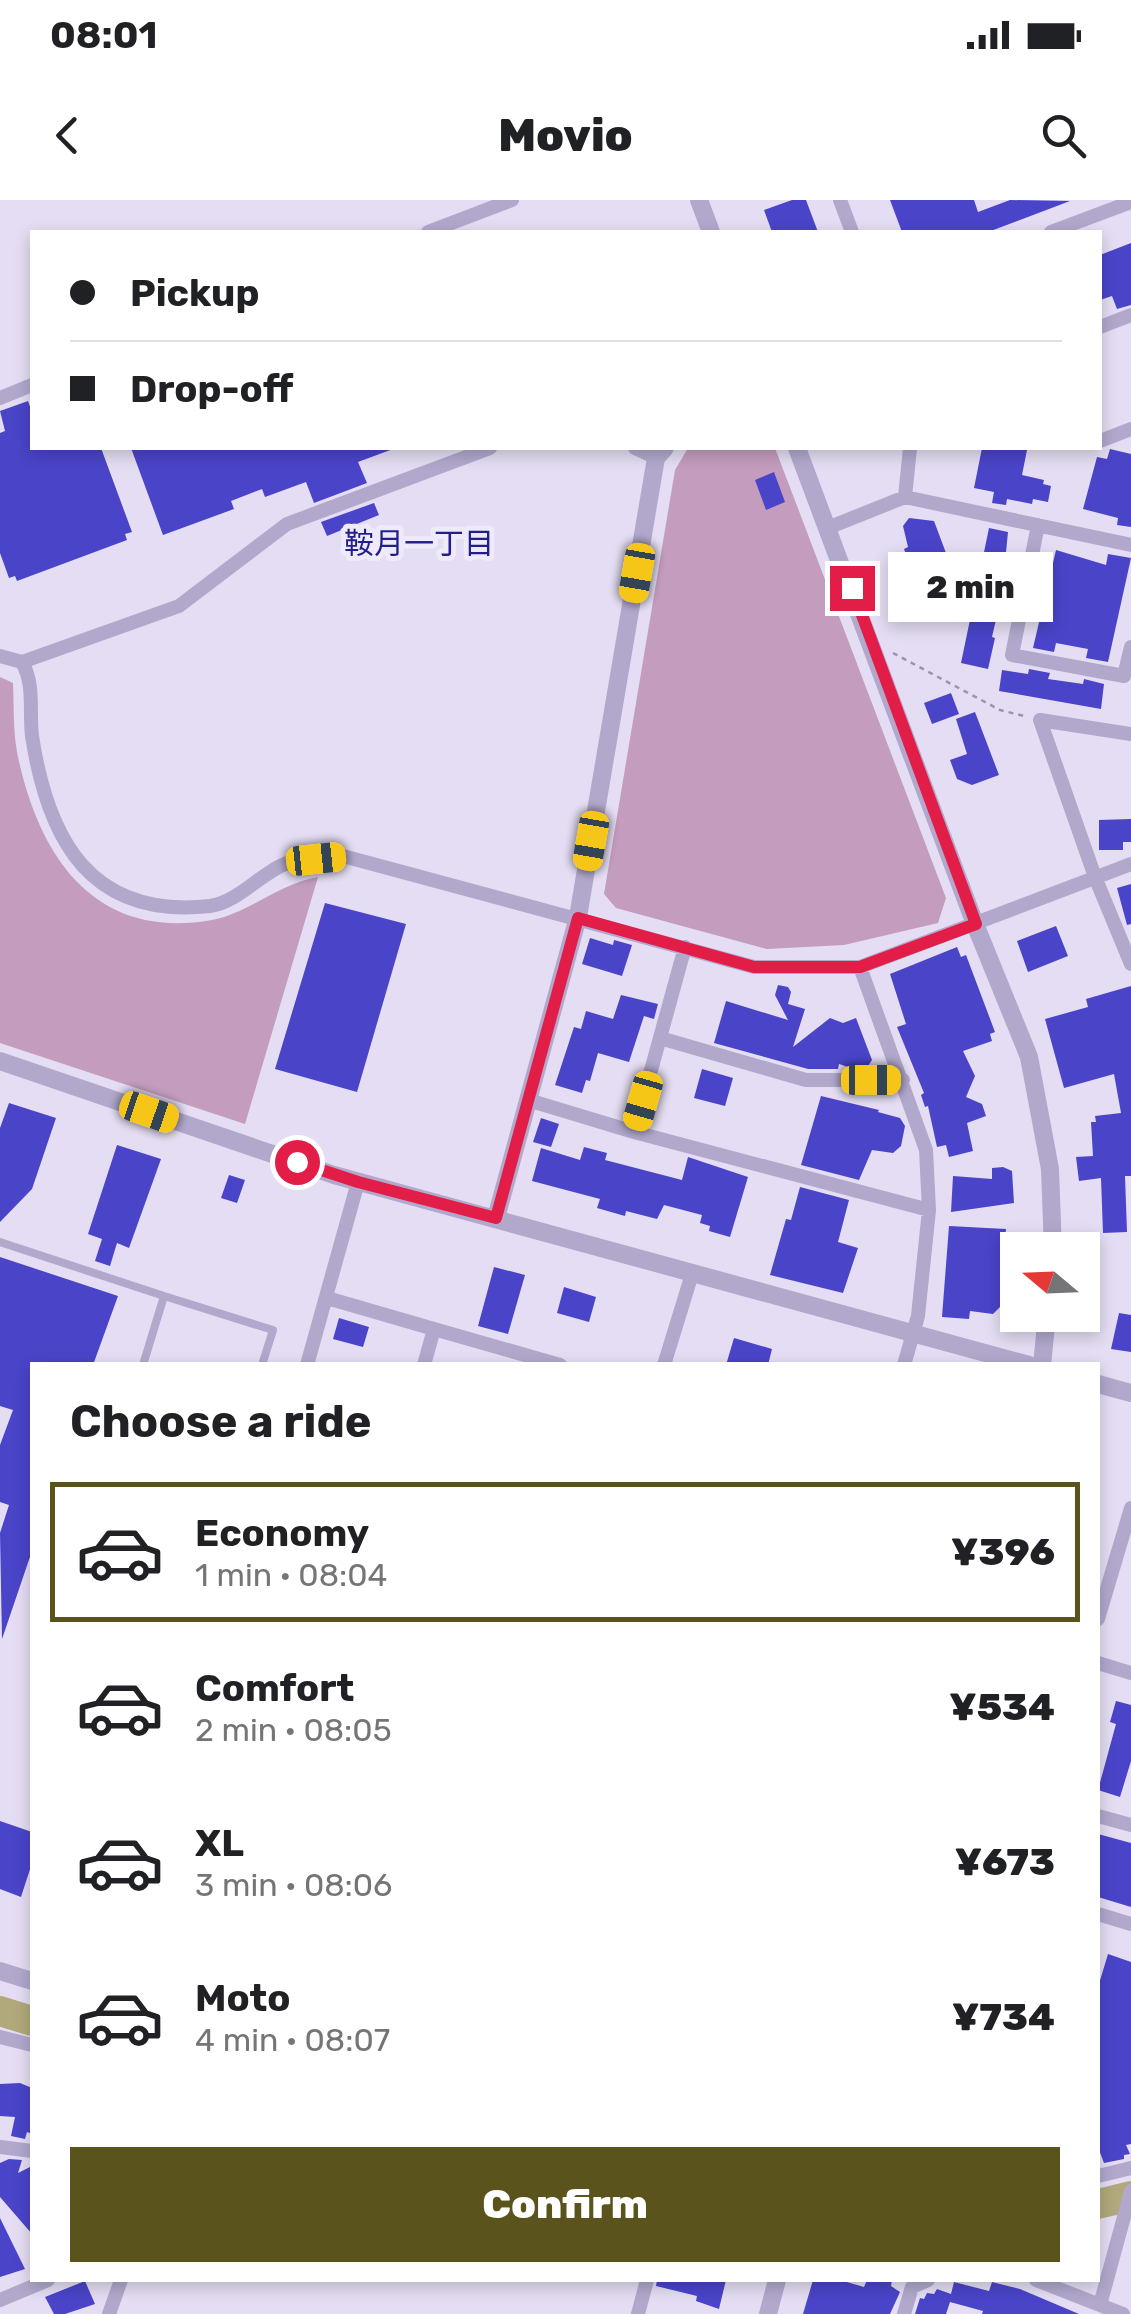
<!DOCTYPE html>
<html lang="en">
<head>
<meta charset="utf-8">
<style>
  :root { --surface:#fff; --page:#f2f2f2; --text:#202124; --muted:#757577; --line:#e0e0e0; --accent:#5b531c }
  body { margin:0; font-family:Rubik,"Noto Sans JP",sans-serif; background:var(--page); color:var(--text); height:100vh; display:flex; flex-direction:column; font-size:38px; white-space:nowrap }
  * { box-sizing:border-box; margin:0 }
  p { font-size:32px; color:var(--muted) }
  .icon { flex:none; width:55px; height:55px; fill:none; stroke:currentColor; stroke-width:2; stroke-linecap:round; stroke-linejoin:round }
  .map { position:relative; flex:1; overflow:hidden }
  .details { position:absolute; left:30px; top:1162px; width:1070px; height:920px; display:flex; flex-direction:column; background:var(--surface); border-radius:0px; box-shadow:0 5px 15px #0003 }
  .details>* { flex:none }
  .banner { position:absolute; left:30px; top:30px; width:1072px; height:220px; border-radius:0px; box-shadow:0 5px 15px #0003; display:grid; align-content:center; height:220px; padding:0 40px; background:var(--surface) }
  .needle { width:65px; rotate:289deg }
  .fabs { position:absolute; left:1000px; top:1032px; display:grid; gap:20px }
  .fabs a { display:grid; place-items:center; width:100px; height:100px; border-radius:0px; background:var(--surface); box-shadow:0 5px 15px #0003; font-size:50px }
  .end { position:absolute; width:45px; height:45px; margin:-22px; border:12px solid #e11d48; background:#fff; box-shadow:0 0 0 5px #fff }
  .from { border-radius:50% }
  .bubble { position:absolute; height:70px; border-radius:0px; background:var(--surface); box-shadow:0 5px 15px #0003; font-size:32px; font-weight:800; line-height:70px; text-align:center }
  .car { position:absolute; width:30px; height:60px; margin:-30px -15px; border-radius:12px; box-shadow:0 0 8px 2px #0007; background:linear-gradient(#f5c518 24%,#345 0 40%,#f5c518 0 76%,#345 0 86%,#f5c518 0) }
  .banner b { display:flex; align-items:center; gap:35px; height:95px; font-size:38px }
  .banner b+b { border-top:2px solid var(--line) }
  .banner i { width:25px; height:25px; background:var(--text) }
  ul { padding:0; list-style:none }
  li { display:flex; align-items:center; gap:30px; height:140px; margin:0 20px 15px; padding:0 20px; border:5px solid transparent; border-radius:0px }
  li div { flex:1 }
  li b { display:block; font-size:38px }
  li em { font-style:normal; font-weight:800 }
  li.current { border-color:var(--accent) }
  li>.icon { width:90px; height:90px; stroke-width:1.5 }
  h2 { padding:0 40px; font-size:45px; line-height:120px }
  .button { display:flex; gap:20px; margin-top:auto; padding:20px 40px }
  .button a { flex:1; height:115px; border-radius:0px; background:var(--accent); color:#fff; font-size:40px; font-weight:800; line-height:115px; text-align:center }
  .status { display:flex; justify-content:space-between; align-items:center; height:70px; padding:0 50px; background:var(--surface); direction:ltr }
  .status svg { height:28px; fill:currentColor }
  header { display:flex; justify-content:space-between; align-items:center; height:130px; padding:0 40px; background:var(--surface); font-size:45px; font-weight:800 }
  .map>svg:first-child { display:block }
  .green { fill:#c39cbe }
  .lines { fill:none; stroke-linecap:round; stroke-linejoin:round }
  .river { stroke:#b1a97b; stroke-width:30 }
  .building { fill:#4a44c9 }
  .path { stroke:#9b92b8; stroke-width:2.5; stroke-dasharray:5 5; stroke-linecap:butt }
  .service { stroke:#b1a8cc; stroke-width:8 }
  .minor { stroke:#b1a8cc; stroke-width:14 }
  .tertiary { stroke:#b1a8cc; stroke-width:18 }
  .route { stroke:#e11d48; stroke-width:12 }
  .labels { text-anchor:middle; stroke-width:10; stroke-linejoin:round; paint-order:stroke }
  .neighbourhood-label { font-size:30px; fill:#231f8a; stroke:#efeafa }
</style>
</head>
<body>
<div class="status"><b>08:01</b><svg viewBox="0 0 49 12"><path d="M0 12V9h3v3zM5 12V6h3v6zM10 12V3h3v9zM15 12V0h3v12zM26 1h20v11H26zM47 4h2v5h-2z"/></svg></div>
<header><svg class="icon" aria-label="back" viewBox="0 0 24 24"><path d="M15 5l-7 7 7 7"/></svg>Movio<svg class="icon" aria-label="search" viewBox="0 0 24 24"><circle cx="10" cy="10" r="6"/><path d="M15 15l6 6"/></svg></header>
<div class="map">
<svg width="1131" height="2114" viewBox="0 0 1131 2114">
  <rect width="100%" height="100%" fill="#e4ddf3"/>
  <path class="green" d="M 688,248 L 775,248 L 946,698 L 938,723 L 844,745 L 767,749 L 616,708 L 604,694 L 675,270 Z
    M 0,477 L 13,483 C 14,505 13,530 17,552 C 38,656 94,741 212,720 C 249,713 280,683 318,677 L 245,924 L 0,843 Z"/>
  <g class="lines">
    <path class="river" d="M 0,1811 L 32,1821
      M 1098,2004 L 1131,1996"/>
  </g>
  <path class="building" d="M 792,0 L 806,0 L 818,32 L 772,32 L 764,10 Z
    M 890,0 L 974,0 L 978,12 L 1010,0 L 1070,1 L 988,32 L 902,32 Z
    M 1131,43 L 1131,105 L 1117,109 L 1112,96 L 1100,100 L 1100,55 Z
    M 28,201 L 32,212 L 32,248 L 101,248 L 132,332 L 125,334 L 127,340 L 17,381 L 15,376 L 9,378 L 0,353 L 0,233 L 5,231 L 0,211 Z
    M 131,248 L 392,248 L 393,249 L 358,262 L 367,283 L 314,303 L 306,282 L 265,297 L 262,289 L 231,301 L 234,309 L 163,335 Z
    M 982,248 L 1027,250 L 1022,275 L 1044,280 L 1043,284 L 1051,286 L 1048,302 L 1033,299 L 1032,304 L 1007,299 L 1006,305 L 992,303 L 994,292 L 974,288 Z
    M 1110,249 L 1131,254 L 1131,327 L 1117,325 L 1118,318 L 1083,309 L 1097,257 L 1107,259 Z
    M 774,272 L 785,302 L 766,310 L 755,280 Z
    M 374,303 L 379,315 L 327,336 L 321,322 Z
    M 909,318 L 934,321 L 964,401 L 932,409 L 916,366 L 911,368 L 904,349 L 908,347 L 903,326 Z
    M 989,328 L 1008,332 L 1005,362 L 1009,363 L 992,437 L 995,438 L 988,469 L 961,463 Z
    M 1056,350 L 1106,365 L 1108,354 L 1131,358 L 1108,462 L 1086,458 L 1088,449 L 1056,443 L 1054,452 L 1033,448 Z
    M 1029,469 L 1050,473 L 1048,479 L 1083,484 L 1084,479 L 1104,484 L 1101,509 L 999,491 L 1002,470 L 1028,474 Z
    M 951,493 L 959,514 L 932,524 L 924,503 Z
    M 975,512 L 999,575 L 972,585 L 957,579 L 950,560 L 967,554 L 956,519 Z
    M 1131,619 L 1131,642 L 1123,642 L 1123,650 L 1099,650 L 1099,620 Z
    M 1131,684 L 1131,724 L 1127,725 L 1117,688 Z
    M 325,703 L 406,724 L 357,892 L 275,869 Z
    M 1056,726 L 1068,756 L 1028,772 L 1017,741 Z
    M 590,738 L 613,745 L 614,740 L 632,745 L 622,776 L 582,764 Z
    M 957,747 L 961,757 L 966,755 L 995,832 L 990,834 L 992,841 L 963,851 L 975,876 L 966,897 L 982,904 L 986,916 L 967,923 L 973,951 L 949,957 L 946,945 L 937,947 L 928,906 L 925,907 L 921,895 L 924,893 L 897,827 L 906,824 L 890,774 Z
    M 778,785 L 788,787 L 791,792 L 788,804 L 805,809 L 793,847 L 830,818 L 843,823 L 856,818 L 872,860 L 866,869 L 854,869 L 839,864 L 838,869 L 808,869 L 714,843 L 726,801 L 788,820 L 775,795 Z
    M 1131,786 L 1131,976 L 1125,976 L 1127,1032 L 1103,1033 L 1101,978 L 1079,981 L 1076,957 L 1093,956 L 1091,922 L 1096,922 L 1095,916 L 1121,913 L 1114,874 L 1064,888 L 1045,819 L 1088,807 L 1086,799 Z
    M 621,795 L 658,804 L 654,819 L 644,816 L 629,862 L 598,853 L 590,881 L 586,880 L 582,893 L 555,885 L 574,827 L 581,829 L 586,811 L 613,819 Z
    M 702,869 L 733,878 L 725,906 L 694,898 Z
    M 821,896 L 879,910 L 878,912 L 900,918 L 905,926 L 901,946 L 893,953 L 872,950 L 859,980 L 801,965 Z
    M 9,903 L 56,918 L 32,989 L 0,1022 L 0,928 Z
    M 541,918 L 559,924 L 551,947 L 533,942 Z
    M 117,945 L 161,959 L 129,1048 L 117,1043 L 110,1066 L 95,1061 L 102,1039 L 88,1034 Z
    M 584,947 L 607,953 L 605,960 L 682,980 L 688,957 L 748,977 L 730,1037 L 709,1031 L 710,1026 L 700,1023 L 702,1015 L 664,1005 L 657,1019 L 626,1011 L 625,1016 L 597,1008 L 600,999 L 532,981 L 541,948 L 580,960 Z
    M 1003,967 L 1012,971 L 1014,1003 L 951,1012 L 953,976 L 992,979 L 992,968 Z
    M 229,975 L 245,980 L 237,1003 L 221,998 Z
    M 800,987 L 849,1000 L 838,1042 L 858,1048 L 843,1093 L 770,1075 L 786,1019 L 791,1020 Z
    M 949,1026 L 1006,1029 L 1000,1107 L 993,1114 L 970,1111 L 969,1119 L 942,1117 Z
    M 0,1057 L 118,1096 L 93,1165 L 32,1165 L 32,1351 L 2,1439 L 0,1333 L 9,1305 L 0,1302 L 0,1245 L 13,1210 L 0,1206 Z
    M 494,1067 L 525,1075 L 508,1134 L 478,1126 Z
    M 564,1087 L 596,1097 L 589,1122 L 557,1113 Z
    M 1119,1113 L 1131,1115 L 1131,1152 L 1111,1149 Z
    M 339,1118 L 369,1127 L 363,1147 L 333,1139 Z
    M 734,1138 L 772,1149 L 768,1165 L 726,1165 Z
    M 1116,1501 L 1131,1505 L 1131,1561 L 1120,1597 L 1098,1590 L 1116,1524 L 1110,1522 Z
    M 0,1621 L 32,1632 L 32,1663 L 21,1697 L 0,1689 Z
    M 1098,1634 L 1131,1643 L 1131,1707 L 1098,1697 Z
    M 1108,1754 L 1131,1762 L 1131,1944 L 1126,1945 L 1130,1954 L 1124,1955 L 1124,1959 L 1104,1963 L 1098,1947 L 1098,1787 Z
    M 20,1883 L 32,1888 L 32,1934 L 27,1932 L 25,1939 L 11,1936 L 15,1917 L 0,1916 L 0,1884 Z
    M 9,1959 L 22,1960 L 18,1973 L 32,1966 L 32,2034 L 0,1997 L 0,1963 Z
    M 0,2018 L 25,2069 L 0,2077 Z
    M 657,2080 L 726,2080 L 719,2109 L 696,2101 L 697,2096 L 656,2086 Z
    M 813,2080 L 840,2080 L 864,2087 L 867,2080 L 892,2080 L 891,2086 L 900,2092 L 890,2114 L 803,2114 Z
    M 85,2081 L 95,2104 L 65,2114 L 54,2114 L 45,2097 Z
    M 954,2082 L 989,2091 L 992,2082 L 1020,2089 L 1079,2114 L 982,2114 L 983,2111 L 950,2102 L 946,2114 L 915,2114 L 920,2098 L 924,2099 L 927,2093 L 934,2094 L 937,2089 L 951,2094 Z"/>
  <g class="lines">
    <path class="path" d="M 893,453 L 1000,510 L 1024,516"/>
    <path class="service" d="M 0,1042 L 164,1096 L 143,1165
      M 164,1096 L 273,1130 L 262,1165"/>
    <path class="minor" d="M 840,0 L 852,32
      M 428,32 L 512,0
      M 1051,32 L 1131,2
      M 1100,127 L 1131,115
      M 0,198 L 32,185
      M 1100,241 L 1131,229
      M 635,248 L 656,258
      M 905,297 L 910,248
      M 1038,325 L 1012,455 L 1124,476 L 1131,447
      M 830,327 L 905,297 L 1131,345
      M 0,456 L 22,462 C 35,485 29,510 32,536 C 48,641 91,719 210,706 C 239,702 262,671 290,662 C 305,657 326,658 343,656 L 754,767 L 860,767 L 1131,664
      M 22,462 L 179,406 L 287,324 L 490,248
      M 1131,534 L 1040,520 L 1095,677 L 1131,764
      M 860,767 L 926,950 L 929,1010 L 918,1116 L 904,1165
      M 660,838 L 806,880 L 903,880
      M 528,900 L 634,932 L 929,1010
      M 634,932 L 685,747
      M 327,1098 L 434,1129 L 424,1165
      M 434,1129 L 560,1165
      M 307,1165 L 358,982
      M 664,1165 L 692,1074
      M 1098,1419 L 1131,1308
      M 1098,1463 L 1131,1473
      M 1098,1616 L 1131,1625
      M 1098,1714 L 1131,1724
      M 0,1837 L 32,1845
      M 0,1947 L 32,1951
      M 1098,1976 L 1131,1968
      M 1036,2080 L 1123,2114
      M 0,2100 L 48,2080
      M 1100,2105 L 1131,1991
      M 109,2114 L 121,2080
      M 638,2114 L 647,2080
      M 904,2114 L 912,2087 L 928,2080"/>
    <path class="tertiary" d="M 699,0 L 711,32
      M 797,248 L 975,724 L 1029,857 L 1050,969 L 1053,1050
      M 0,861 L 334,975 L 1029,1165
      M 496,1018 L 578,717 L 656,258 L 665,248
      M 1042,1165 L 1047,1115
      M 1098,1184 L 1131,1193
      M 0,1771 L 32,1781
      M 768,2114 L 777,2080"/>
  </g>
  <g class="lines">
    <path class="route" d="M 297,962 L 358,982 L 496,1018 L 578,718 L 754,767 L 860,767 L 976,724 L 852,388"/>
  </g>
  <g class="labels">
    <g class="neighbourhood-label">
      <text x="419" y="354">鞍月一丁目</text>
    </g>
  </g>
</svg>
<div class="fabs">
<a><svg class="needle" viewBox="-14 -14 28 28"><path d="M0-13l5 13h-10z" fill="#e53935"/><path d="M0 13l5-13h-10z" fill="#757577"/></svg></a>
</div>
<i class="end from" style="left:297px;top:962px"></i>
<i class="end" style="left:852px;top:388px"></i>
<div class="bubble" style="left:888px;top:352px;width:165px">2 min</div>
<i class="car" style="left:637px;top:373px;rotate:190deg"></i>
<i class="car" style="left:591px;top:641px;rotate:190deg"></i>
<i class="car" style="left:316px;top:659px;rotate:84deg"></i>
<i class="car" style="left:871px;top:880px;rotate:90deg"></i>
<i class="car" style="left:643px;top:901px;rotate:196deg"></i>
<i class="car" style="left:149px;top:912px;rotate:109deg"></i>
<div class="banner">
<b><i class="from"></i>Pickup</b>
<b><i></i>Drop-off</b>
</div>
<section class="details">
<h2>Choose a ride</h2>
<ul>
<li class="current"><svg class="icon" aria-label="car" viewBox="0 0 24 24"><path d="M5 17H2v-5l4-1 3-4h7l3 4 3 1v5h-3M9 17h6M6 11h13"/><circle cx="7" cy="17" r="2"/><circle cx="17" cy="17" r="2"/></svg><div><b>Economy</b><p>1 min · 08:04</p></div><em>¥396</em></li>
<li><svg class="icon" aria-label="car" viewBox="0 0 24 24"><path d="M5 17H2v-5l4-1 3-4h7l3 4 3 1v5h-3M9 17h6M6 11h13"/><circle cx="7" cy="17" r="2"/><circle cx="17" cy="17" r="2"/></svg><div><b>Comfort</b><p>2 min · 08:05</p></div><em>¥534</em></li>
<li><svg class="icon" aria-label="car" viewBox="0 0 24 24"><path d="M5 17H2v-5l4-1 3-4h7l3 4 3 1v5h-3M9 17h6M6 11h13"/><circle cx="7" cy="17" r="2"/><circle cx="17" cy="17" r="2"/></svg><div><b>XL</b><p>3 min · 08:06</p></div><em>¥673</em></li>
<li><svg class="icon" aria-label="car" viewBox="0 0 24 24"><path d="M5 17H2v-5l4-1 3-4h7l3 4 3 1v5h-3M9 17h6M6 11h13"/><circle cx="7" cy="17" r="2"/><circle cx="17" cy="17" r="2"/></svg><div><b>Moto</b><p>4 min · 08:07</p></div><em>¥734</em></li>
</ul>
<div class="button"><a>Confirm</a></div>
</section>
</div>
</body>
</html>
